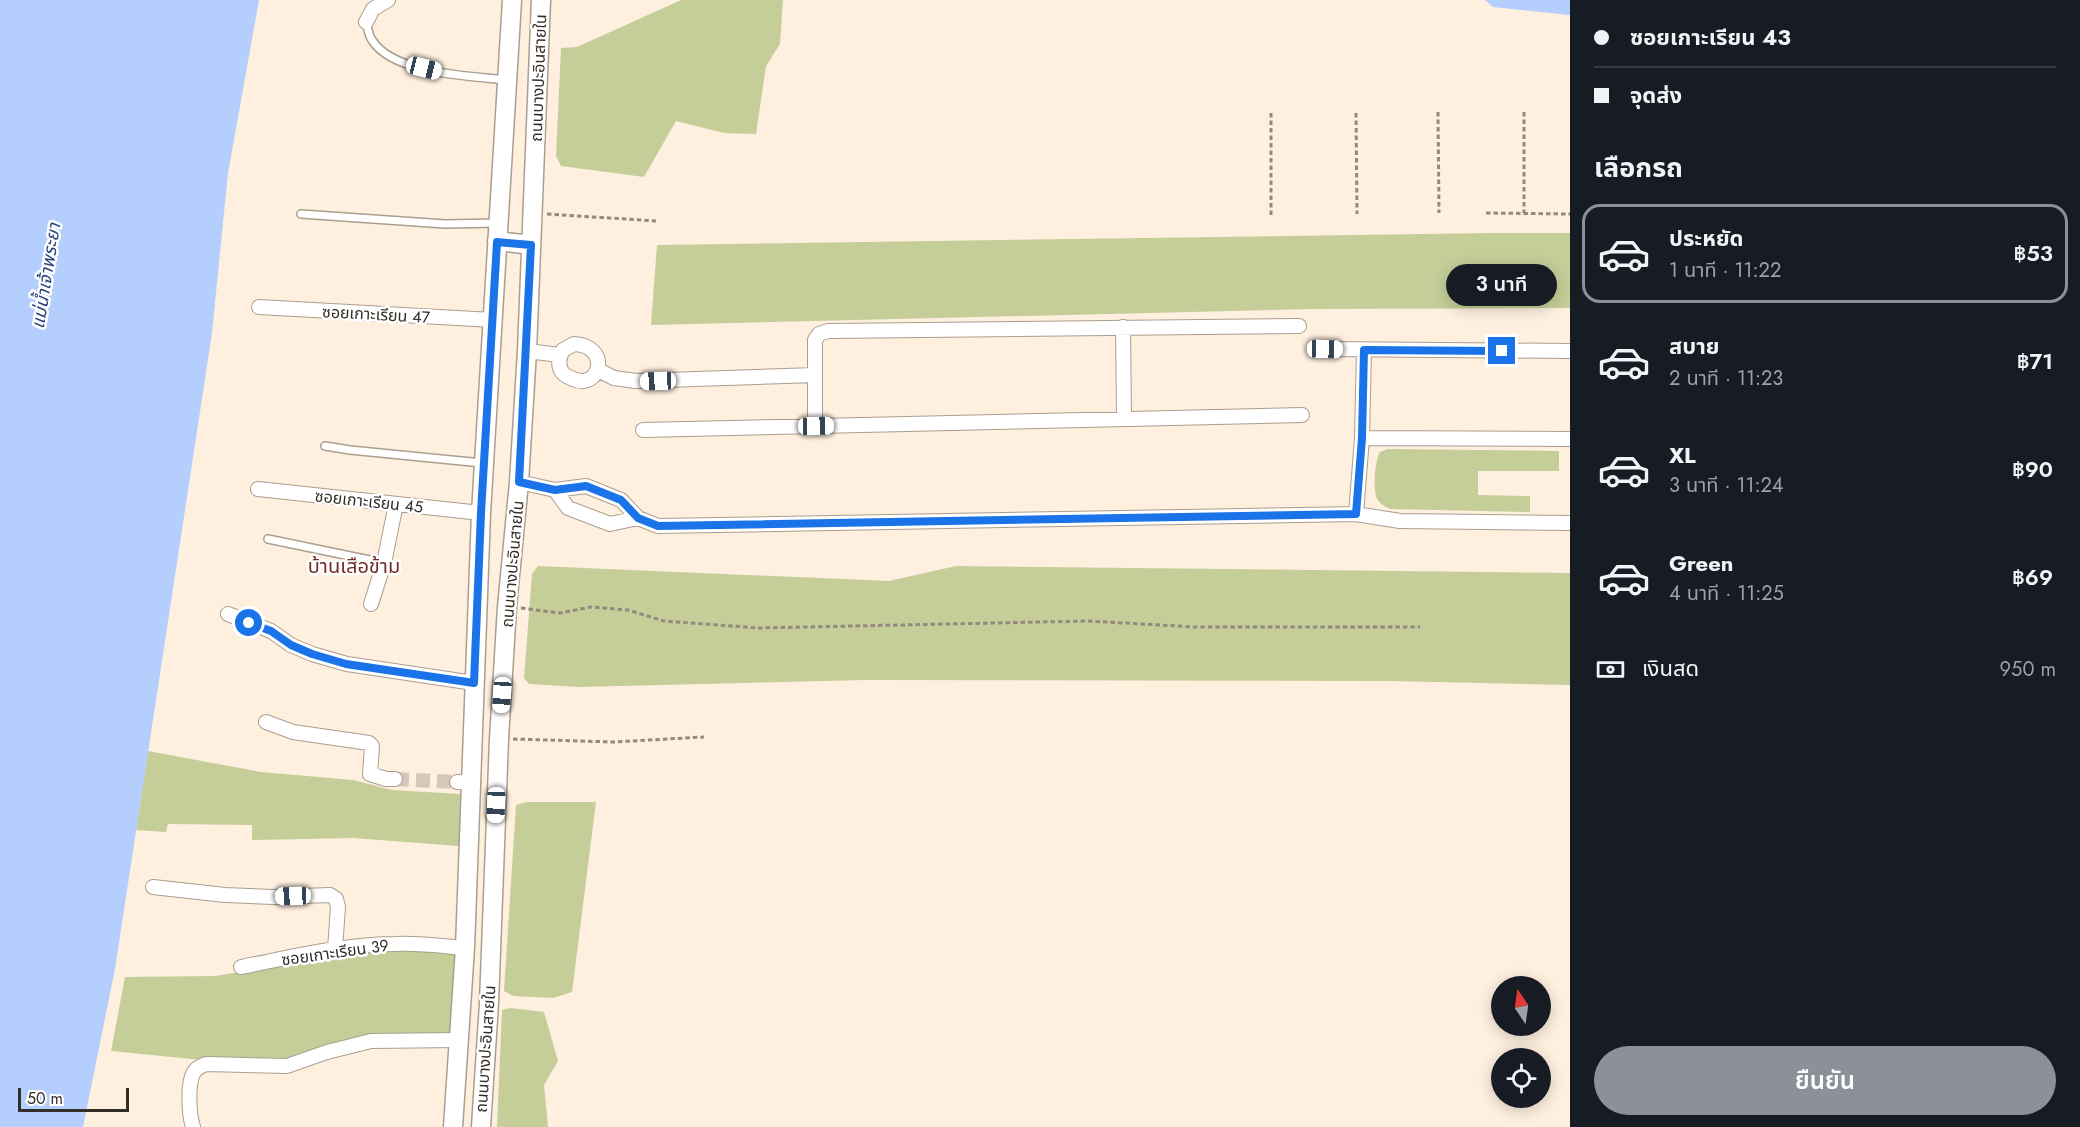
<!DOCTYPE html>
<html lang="th">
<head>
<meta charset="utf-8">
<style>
  :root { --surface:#171b24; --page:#20242c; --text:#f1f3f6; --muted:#9ea1a6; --line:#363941; --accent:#8c9099 }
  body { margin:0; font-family:Jost,"Noto Sans Thai",sans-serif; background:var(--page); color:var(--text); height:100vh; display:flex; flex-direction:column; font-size:22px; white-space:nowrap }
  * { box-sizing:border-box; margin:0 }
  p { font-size:20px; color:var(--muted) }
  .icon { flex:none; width:33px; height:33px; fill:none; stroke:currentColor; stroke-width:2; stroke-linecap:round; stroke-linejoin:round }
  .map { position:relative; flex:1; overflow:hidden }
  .side { display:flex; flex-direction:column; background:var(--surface); width:510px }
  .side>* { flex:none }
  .guide { display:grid; align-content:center; height:132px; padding:0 24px; background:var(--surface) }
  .needle { width:39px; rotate:347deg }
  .controls { position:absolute; left:1491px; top:976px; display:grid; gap:12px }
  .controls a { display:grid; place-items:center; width:60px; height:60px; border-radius:50%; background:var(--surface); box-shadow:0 3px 15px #0003; font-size:30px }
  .scale { position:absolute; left:18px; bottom:15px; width:111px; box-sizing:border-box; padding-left:6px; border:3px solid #332d27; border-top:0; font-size:16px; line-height:21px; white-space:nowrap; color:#332d27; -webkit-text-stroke:4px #fff; paint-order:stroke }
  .end { position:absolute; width:27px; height:27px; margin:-14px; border:8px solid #1a73e8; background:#fff; box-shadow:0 0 0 3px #fff }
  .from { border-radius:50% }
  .bubble { position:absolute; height:42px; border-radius:21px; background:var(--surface); box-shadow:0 3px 15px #0003; font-size:20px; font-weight:600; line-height:42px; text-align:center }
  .car { position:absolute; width:18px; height:36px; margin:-18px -9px; border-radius:8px; box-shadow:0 0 4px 2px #0007; background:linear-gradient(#fff 24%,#345 0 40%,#fff 0 76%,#345 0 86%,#fff 0) }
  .guide b { display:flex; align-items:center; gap:21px; height:57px; font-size:22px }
  .guide b+b { border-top:2px solid var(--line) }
  .guide i { width:15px; height:15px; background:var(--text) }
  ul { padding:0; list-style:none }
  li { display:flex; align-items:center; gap:18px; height:99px; margin:0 12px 9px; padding:0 12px; border:3px solid transparent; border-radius:18px }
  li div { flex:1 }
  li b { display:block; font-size:22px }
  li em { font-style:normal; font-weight:600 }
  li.active { border-color:var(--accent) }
  li>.icon { width:54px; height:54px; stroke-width:1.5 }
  h2 { padding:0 24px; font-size:27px; line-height:72px }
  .pay { display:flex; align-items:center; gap:15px; height:66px; padding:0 24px; font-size:22px }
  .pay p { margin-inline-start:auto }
  .cta { display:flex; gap:12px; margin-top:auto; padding:12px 24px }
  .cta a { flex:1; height:69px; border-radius:36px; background:var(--accent); color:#fff; font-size:24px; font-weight:600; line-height:69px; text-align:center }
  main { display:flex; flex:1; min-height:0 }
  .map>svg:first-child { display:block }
  .green { fill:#c5ce99 }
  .water { fill:#b4cefe }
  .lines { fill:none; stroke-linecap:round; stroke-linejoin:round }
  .minor-tunnel { stroke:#d5c8ba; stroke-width:14; stroke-dasharray:14 7; stroke-linecap:butt }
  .service-casing { stroke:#ac9e8f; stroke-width:10 }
  .minor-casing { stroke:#ac9e8f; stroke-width:16 }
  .secondary-casing { stroke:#ac9e8f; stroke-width:21 }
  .path { stroke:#93897e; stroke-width:3; stroke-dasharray:4.5 3; stroke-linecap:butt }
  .service { stroke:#fff; stroke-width:7 }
  .minor { stroke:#fff; stroke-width:14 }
  .secondary { stroke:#fff; stroke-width:18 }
  .route { stroke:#1a73e8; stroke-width:8 }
  .labels { text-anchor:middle; stroke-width:5; stroke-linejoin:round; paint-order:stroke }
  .street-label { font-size:16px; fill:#332d27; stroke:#fff }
  .water-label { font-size:18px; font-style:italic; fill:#26437c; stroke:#fff }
  .quarter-label { font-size:20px; fill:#722c2a; stroke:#fff }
</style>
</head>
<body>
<main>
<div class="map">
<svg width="1570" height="1127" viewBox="0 0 1570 1127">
  <rect width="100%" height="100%" fill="#feefdf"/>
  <path class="green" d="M 681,0 L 783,0 L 780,44 L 766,66 L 756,134 L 724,133 L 676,121 L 644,177 L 561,166 L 556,156 L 561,48 L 577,47 Z
    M 1492,233 L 1570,233 L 1570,308 L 1312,309 L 651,325 L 657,245 Z
    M 1388,449 L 1559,451 L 1559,471 L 1478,471 L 1478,495 L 1530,496 L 1530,512 L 1390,509 C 1384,506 1378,503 1376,496 C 1373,485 1375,461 1380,452 Z
    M 538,566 L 889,581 L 956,566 L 1570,573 L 1570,685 L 1389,681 L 865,680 L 578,687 L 529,684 L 524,678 L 532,574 Z
    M 148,751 L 261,772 L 353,780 L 392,790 L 460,794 L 464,798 L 462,842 L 458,846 L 353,838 L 252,840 L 252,825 L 168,824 L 166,832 L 136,830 Z
    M 527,802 L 596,802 L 572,992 L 553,998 L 513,996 L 504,991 L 516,805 Z
    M 389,947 L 453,949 L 457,955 L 452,1031 L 447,1035 L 289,1060 L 202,1060 L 111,1051 L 125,977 L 215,976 Z
    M 510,1008 L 544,1012 L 558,1061 L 544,1085 L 548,1127 L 497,1127 L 502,1010 Z"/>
  <path class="water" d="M 0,0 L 259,0 L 228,173 L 212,333 L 115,969 L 83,1127 L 0,1127 Z
    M 1485,0 L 1570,0 L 1570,15 L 1493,7 Z"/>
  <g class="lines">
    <path class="minor-tunnel" d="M 395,779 L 457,782"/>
    <defs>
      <path id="service" d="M 366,22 C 368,27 368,35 372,40 C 393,74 470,76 507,80
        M 301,214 L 445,224 L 498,223
        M 325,446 L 350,450 L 482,463
        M 268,539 L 384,563"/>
      <path id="minor" d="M 366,22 L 373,9 L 388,0
        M 259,307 L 493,320
        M 1123,327 L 1124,419
        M 574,344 C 612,346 600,391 573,379 C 569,377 565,376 562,372 C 557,364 559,357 563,350 Z
        M 1325,349 L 1570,351
        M 1364,350 L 1362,438 L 1356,514 L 1400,521 L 1570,523
        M 527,351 L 560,355
        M 598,370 L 614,378 L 636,381 L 815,375
        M 815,426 L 815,340 L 819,334 L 828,331 L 1299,326
        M 643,430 L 1302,415
        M 1362,438 L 1570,439
        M 519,482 L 555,490 L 586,486 L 621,500 L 638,518 L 658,526 L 1356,514
        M 258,489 L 481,513
        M 555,490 L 568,508 L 610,524 L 638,518
        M 371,604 L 384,563 L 396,504
        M 228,614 L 271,631 L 291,645 L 312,654 L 347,664 L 474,683
        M 266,722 L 293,732 L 369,743 L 372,746 L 370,774 L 386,779 L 395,779
        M 457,782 L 470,783
        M 153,887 L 225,895 L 274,897 L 330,895 L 336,899 L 338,907 L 335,949
        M 241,967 C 292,957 344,944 396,944 C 419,943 442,946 465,948
        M 193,1127 C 189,1115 187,1083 194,1072 C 197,1067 201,1066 206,1064 L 287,1066 L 327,1052 L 371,1041 L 458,1040"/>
      <path id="secondary" d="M 497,241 L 531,245
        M 453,1127 L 465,948 L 481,513 L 512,0
        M 481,1127 L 489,1003 L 499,739 L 507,607 L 519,482 L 527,351 L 541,0"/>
    </defs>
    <use href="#service" class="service-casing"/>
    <use href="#minor" class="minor-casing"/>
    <use href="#secondary" class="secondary-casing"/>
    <path class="path" d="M 1438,112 L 1439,213
      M 1524,112 L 1524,213
      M 1271,113 L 1271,215
      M 1356,113 L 1357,214
      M 1486,213 L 1570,214
      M 547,214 L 656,221
      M 521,608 L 560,613 L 591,607 L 628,610 L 664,621 L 759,628 L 1088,621 L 1195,627 L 1420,627
      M 513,739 L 613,742 L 704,737"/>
    <use href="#service" class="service"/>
    <use href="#minor" class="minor"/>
    <use href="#secondary" class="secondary"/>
  </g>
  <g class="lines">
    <path class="route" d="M 249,623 L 271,631 L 291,645 L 312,654 L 346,664 L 474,683 L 481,513 L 497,242 L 531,245 L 519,482 L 555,490 L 586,486 L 621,500 L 638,518 L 658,526 L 1356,514 L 1362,438 L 1364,350 L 1502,351"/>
  </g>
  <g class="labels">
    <g class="street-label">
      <text transform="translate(538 78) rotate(-88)" y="6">ถนนบางปะอินสายใน</text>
      <text transform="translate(376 314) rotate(3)" y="6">ซอยเกาะเรียน 47</text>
      <text transform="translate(369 501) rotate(6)" y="6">ซอยเกาะเรียน 45</text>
      <text transform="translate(512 564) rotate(-85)" y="6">ถนนบางปะอินสายใน</text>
      <text transform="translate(335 952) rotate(-8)" y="6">ซอยเกาะเรียน 39</text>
      <text transform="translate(485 1049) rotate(-86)" y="6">ถนนบางปะอินสายใน</text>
    </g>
    <g class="water-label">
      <text transform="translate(46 276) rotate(-81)" y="6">แม่น้ำเจ้าพระยา</text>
    </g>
    <g class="quarter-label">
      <text x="354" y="573">บ้านเสือข้าม</text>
    </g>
  </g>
</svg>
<div class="controls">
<a><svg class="needle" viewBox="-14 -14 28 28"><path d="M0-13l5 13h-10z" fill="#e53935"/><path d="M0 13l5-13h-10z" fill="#9ea1a6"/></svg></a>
<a><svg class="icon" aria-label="locate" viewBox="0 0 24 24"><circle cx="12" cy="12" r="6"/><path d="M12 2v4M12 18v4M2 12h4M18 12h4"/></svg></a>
</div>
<div class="scale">50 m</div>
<i class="end from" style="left:249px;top:623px"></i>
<i class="end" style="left:1502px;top:351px"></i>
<div class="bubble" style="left:1446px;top:264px;width:111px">3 นาที</div>
<i class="car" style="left:424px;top:68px;rotate:104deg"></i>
<i class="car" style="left:1325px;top:349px;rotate:91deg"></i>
<i class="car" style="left:658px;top:381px;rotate:268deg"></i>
<i class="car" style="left:816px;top:426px;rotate:89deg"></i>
<i class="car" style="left:502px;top:695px;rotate:184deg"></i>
<i class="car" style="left:496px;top:805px;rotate:182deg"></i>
<i class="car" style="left:293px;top:896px;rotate:268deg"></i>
</div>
<section class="side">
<div class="guide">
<b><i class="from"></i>ซอยเกาะเรียน 43</b>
<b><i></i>จุดส่ง</b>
</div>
<h2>เลือกรถ</h2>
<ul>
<li class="active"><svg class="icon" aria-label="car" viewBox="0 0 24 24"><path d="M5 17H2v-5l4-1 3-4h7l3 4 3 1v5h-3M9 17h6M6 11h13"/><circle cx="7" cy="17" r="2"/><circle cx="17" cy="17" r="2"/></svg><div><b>ประหยัด</b><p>1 นาที · 11:22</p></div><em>฿53</em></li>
<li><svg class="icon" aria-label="car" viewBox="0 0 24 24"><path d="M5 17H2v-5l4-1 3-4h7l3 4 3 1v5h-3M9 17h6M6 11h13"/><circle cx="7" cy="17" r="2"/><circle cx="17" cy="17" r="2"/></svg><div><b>สบาย</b><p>2 นาที · 11:23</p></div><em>฿71</em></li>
<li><svg class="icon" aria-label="car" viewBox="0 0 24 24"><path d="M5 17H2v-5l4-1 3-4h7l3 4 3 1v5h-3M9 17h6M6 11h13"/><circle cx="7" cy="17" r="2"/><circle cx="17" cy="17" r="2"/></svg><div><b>XL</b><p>3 นาที · 11:24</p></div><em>฿90</em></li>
<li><svg class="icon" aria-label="car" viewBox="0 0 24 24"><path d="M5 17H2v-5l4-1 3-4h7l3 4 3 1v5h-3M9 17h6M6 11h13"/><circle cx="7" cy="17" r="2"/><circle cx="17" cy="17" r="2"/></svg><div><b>Green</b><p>4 นาที · 11:25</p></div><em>฿69</em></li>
</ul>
<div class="pay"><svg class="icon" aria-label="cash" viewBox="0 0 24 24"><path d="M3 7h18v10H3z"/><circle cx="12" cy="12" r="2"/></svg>เงินสด<p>950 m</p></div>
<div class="cta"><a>ยืนยัน</a></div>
</section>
</main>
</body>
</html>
